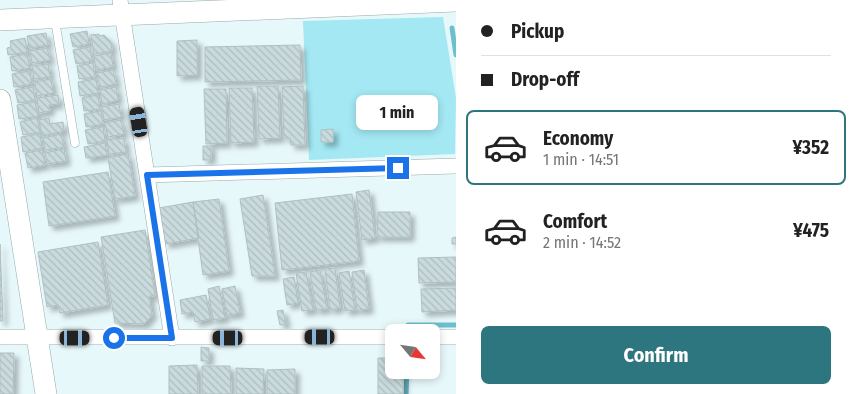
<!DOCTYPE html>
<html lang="en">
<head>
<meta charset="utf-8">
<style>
  :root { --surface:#fff; --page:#f2f2f2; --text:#222; --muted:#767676; --line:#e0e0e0; --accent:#2d757f }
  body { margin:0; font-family:"Fira Sans Condensed",sans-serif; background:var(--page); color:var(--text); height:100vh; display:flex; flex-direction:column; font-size:19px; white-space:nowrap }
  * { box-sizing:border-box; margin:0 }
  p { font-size:16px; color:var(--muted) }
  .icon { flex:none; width:28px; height:28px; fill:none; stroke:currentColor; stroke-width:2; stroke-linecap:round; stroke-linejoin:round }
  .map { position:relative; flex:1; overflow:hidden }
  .sheet { display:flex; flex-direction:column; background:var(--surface); width:400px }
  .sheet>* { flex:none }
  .top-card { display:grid; align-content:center; height:110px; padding:0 25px; background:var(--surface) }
  .needle { width:32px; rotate:119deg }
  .fabs { position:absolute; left:385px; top:324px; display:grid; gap:10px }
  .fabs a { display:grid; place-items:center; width:55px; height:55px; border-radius:8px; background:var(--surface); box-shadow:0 2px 8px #0003; font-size:25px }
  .end { position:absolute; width:22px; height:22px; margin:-11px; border:6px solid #1a73e8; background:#fff; box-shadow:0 0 0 2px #fff }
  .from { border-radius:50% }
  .bubble { position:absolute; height:35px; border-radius:8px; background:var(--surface); box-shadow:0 2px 8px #0003; font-size:16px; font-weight:700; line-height:35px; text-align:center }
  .car { position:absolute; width:15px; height:30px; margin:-15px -8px; border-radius:6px; box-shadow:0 0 4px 1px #0007; background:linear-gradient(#222 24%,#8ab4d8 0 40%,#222 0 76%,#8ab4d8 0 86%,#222 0) }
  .top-card b { display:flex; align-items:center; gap:18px; height:48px; font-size:19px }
  .top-card b+b { border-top:1px solid var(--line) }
  .top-card i { width:12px; height:12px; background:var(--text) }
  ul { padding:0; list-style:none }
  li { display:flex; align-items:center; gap:15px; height:75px; margin:0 10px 8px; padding:0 15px; border:2px solid transparent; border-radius:8px }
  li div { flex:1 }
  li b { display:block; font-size:19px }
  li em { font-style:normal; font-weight:700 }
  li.current { border-color:var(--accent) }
  li>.icon { width:45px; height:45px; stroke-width:1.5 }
  .primary-button { display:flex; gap:10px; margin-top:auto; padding:10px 25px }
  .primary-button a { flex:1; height:58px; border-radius:8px; background:var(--accent); color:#fff; font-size:20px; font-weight:700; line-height:58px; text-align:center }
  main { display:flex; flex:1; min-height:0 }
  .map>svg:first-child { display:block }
  .green { fill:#a3e8f3 }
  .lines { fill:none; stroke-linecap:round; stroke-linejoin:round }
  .stream { stroke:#6cc0cc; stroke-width:5 }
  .building { fill:url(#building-back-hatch); stroke:#afc0c2; filter:url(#shadow) }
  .lane-casing { stroke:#99a9ab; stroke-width:9 }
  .street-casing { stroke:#99a9ab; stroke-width:16 }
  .secondary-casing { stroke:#99a9ab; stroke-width:22 }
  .lane { stroke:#fff; stroke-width:8 }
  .street { stroke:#fff; stroke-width:15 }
  .secondary { stroke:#fff; stroke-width:21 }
  .route { stroke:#1a73e8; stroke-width:6 }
</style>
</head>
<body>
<main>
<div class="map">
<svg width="456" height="394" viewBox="0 0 456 394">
  <defs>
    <pattern id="building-back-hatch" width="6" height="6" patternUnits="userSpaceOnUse" patternTransform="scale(1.25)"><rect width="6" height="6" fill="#cadbde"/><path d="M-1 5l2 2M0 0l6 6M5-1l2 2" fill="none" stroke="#aebcbf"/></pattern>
    <filter id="shadow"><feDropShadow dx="4.5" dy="4.5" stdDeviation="2.5" flood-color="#0004"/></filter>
  </defs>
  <rect width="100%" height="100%" fill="#e7f8fb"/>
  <path class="green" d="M 443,17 L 456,98 L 455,154 L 309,160 L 303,21 Z"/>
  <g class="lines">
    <path class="stream" d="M 452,28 L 456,55
      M 408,329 L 408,325 L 456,325
      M 406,394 L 407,370"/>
  </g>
  <path class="building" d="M 87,31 L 89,44 L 73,47 L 70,34 Z
    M 46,33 L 48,45 L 29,48 L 27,36 Z
    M 99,34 L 99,36 L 104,35 L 111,42 L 112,51 L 94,54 L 91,35 Z
    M 25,38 L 27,52 L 8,55 L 7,48 L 11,47 L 10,41 Z
    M 197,40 L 197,75 L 177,76 L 177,41 Z
    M 300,45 L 301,80 L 205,82 L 205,47 Z
    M 90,47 L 92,61 L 76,64 L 73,50 Z
    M 47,48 L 50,60 L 32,63 L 30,51 Z
    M 111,53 L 113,67 L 96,70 L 94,56 Z
    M 27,54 L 30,68 L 12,71 L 10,57 Z
    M 93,63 L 95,77 L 79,79 L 77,66 Z
    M 48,64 L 50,77 L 34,79 L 32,66 Z
    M 113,70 L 116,84 L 100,87 L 97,73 Z
    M 30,71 L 32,84 L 14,87 L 12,74 Z
    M 51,79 L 53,93 L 37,96 L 35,82 Z
    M 96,79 L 98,93 L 80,96 L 78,82 Z
    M 257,86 L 278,86 L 280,138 L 259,139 Z
    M 303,86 L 305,145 L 291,145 L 290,138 L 284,138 L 282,87 Z
    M 33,87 L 35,100 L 18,103 L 15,90 Z
    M 116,87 L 118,100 L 102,104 L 100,90 Z
    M 229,88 L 252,88 L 254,142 L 231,143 Z
    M 204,89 L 226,89 L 227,143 L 206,144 Z
    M 58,95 L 59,104 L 49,105 L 50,111 L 39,113 L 37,98 Z
    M 98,95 L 100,109 L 84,111 L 82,98 Z
    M 35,102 L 38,116 L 19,119 L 17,105 Z
    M 119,104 L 121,117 L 104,120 L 102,107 Z
    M 101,111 L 103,124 L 86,127 L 84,114 Z
    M 37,118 L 40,132 L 23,135 L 20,122 Z
    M 49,118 L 50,124 L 63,122 L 64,131 L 42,136 L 39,120 Z
    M 121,120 L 124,134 L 108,137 L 105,123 Z
    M 103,127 L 105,141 L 88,144 L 85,130 Z
    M 333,129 L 333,142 L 321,142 L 321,130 Z
    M 40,134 L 42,148 L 23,152 L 21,137 Z
    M 61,134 L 64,147 L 45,150 L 43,138 Z
    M 124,138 L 126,152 L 109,154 L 107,140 Z
    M 105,143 L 107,155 L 86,158 L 84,147 Z
    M 203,146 L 211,146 L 211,160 L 203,160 Z
    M 64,149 L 66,161 L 47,164 L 45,153 Z
    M 42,150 L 45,165 L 28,168 L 25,153 Z
    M 128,154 L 135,196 L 115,199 L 108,158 Z
    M 108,172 L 115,216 L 49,226 L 43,182 Z
    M 369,190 L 375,238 L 362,240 L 356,192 Z
    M 352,194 L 359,261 L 282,270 L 275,203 Z
    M 263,195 L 275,276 L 252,276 L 240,199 Z
    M 219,199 L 229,271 L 203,275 L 193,202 Z
    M 193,202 L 199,238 L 165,244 L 159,208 Z
    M 378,212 L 410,212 L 410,237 L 377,237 Z
    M 145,230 L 155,296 L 149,296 L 152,315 L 144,324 L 115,323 L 101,237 Z
    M 456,237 L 456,244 L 452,244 L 452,238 Z
    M 98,242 L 108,305 L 60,313 L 58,305 L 47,307 L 38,252 Z
    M 0,244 L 3,321 L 0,321 Z
    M 456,257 L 456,282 L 419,283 L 418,258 Z
    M 335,268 L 340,308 L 330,310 L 325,269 Z
    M 320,270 L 327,309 L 316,310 L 310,272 Z
    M 364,270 L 369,309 L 357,310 L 352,272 Z
    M 349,271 L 355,310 L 345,311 L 339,273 Z
    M 306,272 L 313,310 L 302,311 L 296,273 Z
    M 294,277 L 298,303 L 287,305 L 283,279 Z
    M 219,286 L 225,318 L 213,320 L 208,289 Z
    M 235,286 L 240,313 L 227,315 L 222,289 Z
    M 456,288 L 456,310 L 422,312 L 421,289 Z
    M 206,295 L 210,319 L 195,322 L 193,312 L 182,314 L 180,300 Z
    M 283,310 L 286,324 L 280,325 L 277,311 Z
    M 201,347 L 209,348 L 209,361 L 201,361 Z
    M 0,353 L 14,353 L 13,394 L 0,394 Z
    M 378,358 L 394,358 L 394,370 L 403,370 L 403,394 L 378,394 Z
    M 197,365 L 198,394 L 169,394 L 169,366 Z
    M 202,366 L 230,366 L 231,394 L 202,394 Z
    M 236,368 L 264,369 L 263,394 L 236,394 Z
    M 295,369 L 295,394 L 267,394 L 267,370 Z"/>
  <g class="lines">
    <defs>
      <path id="lane" d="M 55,20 L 75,143"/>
      <path id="street" d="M 120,0 L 172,338
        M 147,175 L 456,166
        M 0,337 L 394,337
        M 431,337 L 456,337"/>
      <path id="secondary" d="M 0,20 L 456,1
        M 0,100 L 46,394"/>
    </defs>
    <use href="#lane" class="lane-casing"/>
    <use href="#street" class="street-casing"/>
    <use href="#secondary" class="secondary-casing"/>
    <use href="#lane" class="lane"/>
    <use href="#street" class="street"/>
    <use href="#secondary" class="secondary"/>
  </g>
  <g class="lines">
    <path class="route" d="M 114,338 L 172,338 L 147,175 L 398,168"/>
  </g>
</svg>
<div class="fabs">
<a><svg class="needle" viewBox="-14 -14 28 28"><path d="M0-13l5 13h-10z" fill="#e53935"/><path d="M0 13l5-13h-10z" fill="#767676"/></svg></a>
</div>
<i class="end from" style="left:114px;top:338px"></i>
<i class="end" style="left:398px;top:168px"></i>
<div class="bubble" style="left:356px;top:95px;width:82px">1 min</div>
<i class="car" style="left:139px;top:122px;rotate:351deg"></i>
<i class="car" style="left:320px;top:337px;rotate:270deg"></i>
<i class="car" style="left:75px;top:338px;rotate:90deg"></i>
<i class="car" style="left:228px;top:338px;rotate:270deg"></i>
</div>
<section class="sheet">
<div class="top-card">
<b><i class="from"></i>Pickup</b>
<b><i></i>Drop-off</b>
</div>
<ul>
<li class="current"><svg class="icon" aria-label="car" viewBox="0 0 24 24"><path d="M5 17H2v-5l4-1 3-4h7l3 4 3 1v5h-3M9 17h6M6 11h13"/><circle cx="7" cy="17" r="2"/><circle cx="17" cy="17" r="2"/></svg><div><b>Economy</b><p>1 min · 14:51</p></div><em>¥352</em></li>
<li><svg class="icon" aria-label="car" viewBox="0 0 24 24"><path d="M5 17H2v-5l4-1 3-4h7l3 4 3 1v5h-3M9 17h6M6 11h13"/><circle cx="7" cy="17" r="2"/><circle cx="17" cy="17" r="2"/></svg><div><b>Comfort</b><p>2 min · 14:52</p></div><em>¥475</em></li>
</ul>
<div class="primary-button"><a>Confirm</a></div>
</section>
</main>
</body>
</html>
